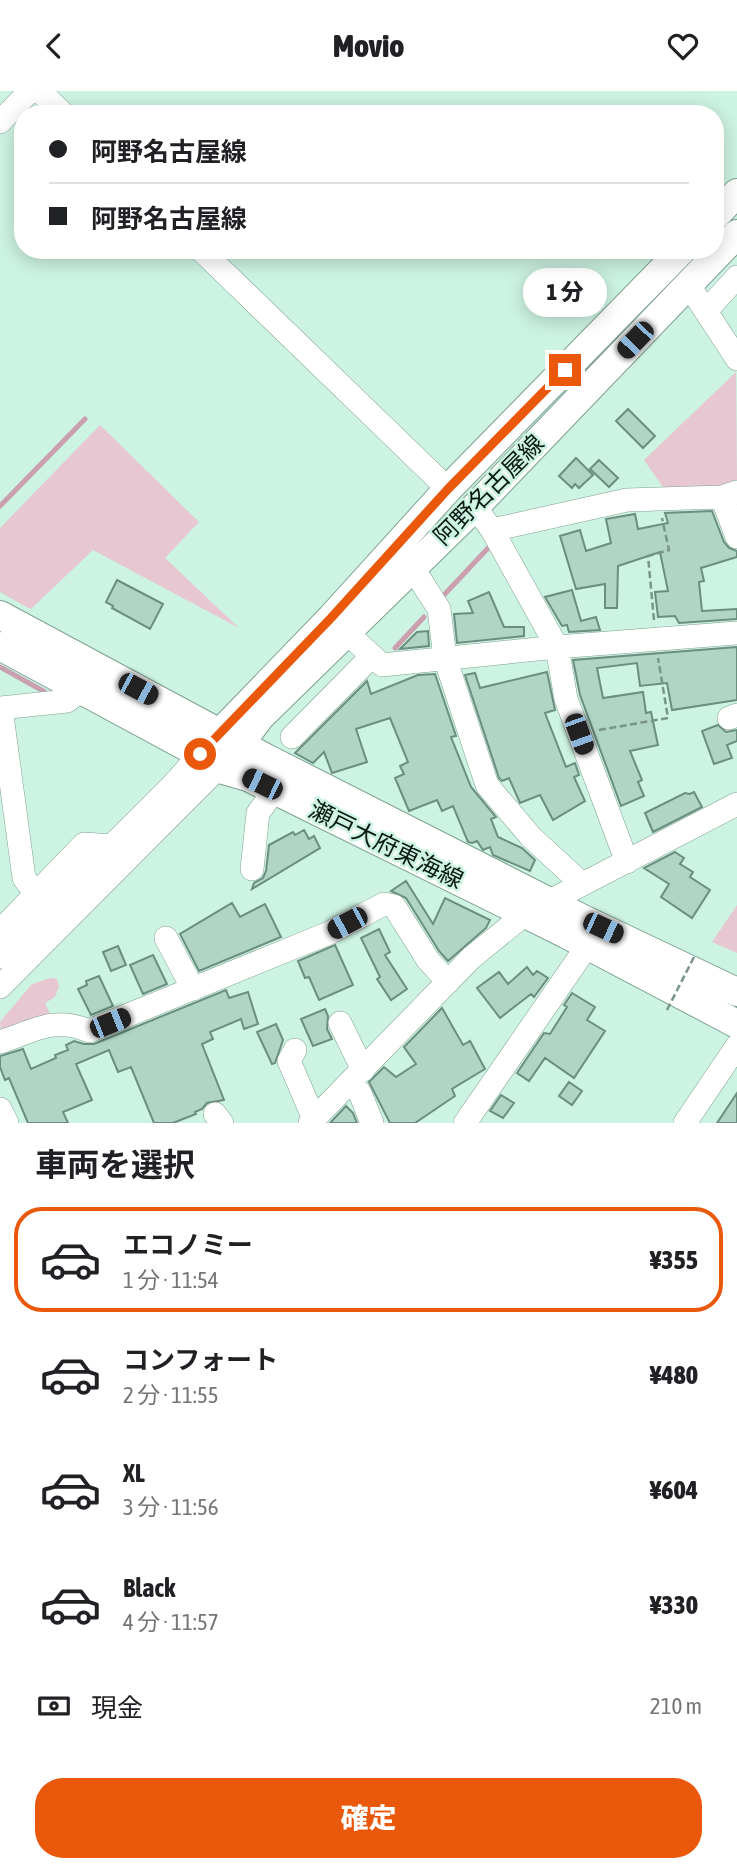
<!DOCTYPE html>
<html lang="ja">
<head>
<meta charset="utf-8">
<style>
  :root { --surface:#fff; --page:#f6f6f6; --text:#202124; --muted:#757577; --line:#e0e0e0; --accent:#ea580c }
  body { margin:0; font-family:"Asap Condensed","Noto Sans JP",sans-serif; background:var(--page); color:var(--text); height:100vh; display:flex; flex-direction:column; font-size:26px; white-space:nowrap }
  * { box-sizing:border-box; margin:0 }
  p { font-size:23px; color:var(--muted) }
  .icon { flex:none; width:38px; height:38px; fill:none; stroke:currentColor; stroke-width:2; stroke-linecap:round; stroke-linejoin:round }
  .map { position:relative; height:1032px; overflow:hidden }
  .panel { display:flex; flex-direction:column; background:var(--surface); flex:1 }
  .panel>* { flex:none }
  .top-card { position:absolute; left:14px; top:14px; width:710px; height:154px; border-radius:28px; box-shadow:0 4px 18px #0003; display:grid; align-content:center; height:154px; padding:0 35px; background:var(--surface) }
  .end { position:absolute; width:32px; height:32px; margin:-16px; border:9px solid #ea580c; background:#fff; box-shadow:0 0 0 4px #fff }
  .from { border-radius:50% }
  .bubble { position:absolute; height:49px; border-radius:24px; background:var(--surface); box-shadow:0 4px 18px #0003; font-size:23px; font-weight:800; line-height:49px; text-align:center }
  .car { position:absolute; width:21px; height:42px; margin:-21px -10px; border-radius:9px; box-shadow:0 0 5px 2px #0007; background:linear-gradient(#222 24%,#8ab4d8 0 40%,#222 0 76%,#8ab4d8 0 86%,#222 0) }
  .top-card b { display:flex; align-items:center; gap:24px; height:66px; font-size:26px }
  .top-card b+b { border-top:2px solid var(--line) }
  .top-card i { width:18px; height:18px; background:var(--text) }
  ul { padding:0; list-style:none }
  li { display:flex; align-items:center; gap:21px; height:105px; margin:0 14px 10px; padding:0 21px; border:4px solid transparent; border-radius:28px }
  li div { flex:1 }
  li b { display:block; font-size:26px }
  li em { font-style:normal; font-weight:800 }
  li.selected { border-color:var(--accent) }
  li>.icon { width:63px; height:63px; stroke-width:1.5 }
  h2 { padding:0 35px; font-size:32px; line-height:84px }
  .pay { display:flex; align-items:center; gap:18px; height:77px; padding:0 35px; font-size:26px }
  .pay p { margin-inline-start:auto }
  .primary-button { display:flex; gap:14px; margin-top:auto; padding:14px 35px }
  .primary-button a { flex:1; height:80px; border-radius:28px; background:var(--accent); color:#fff; font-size:28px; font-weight:800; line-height:80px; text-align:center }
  header { display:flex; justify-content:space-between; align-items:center; height:91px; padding:0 35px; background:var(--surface); font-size:32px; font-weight:800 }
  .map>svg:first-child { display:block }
  .green { fill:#e6c7d2 }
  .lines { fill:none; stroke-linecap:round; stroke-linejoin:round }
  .stream { stroke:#caa0b0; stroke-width:5 }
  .building { fill:#b0d5c5; stroke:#6b8e7f; stroke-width:2 }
  .minor-casing { stroke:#7ea192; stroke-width:24 }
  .major-casing { stroke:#7ea192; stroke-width:30 }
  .path { stroke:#799489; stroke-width:2.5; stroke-dasharray:7 3.5; stroke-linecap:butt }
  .minor { stroke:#fff; stroke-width:23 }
  .major { stroke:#fff; stroke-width:28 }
  .path-bridge { stroke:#799489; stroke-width:2.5; stroke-dasharray:7 3.5; stroke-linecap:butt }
  .route { stroke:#ea580c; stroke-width:9 }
  .labels { text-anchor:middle; stroke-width:5; stroke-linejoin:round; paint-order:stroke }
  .street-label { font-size:24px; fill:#0b1914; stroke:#cdf3e2 }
</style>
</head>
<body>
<header><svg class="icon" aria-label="back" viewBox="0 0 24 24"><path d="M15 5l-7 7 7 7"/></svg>Movio<svg class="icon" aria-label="heart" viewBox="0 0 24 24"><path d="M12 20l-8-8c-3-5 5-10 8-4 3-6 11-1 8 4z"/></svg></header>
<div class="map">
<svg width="737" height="1032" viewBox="0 0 737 1032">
  <rect width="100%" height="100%" fill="#cdf3e2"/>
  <path class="green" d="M 736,281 L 737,390 L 720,396 L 663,396 L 644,369 Z
    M 100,334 L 199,431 L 165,467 L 239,537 L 93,459 L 32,517 L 30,518 L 0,501 L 0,437 Z
    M 737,814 L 737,862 L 712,851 Z
    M 51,887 L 57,888 L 59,896 L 55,906 L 45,912 L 53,929 L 2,946 L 0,931 L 32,893 Z"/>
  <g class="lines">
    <path class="stream" d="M 0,415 L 85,328
      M 443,505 L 491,454
      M 395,557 L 424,526
      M 0,576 L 45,601"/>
  </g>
  <path class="building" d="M 628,318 L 655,345 L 643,357 L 616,330 Z
    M 576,367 L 593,384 L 579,397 L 575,393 L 572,397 L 559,385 Z
    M 599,369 L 618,387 L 609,396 L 590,378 Z
    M 712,420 L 724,451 L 729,457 L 737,460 L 737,466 L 701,477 L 704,490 L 699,491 L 702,520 L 737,518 L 737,528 L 679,532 L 675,525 L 658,526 L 655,501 L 668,500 L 660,461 L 618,475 L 617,517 L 605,517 L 605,493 L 576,498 L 560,445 L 580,439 L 586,460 L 611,452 L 606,428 L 635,423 L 638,438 L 668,432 L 665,422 Z
    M 117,489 L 163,513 L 150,538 L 112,517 L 113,515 L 106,511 Z
    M 572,499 L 581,530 L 596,526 L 600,539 L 569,541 L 567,534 L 562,535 L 545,506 Z
    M 489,501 L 504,536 L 524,536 L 524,545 L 457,552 L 454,523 L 473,522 L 468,510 Z
    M 428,540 L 429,555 L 400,558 L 417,541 Z
    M 737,556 L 737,609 L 672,619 L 667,592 L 640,595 L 637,572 L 597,577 L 603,607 L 643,601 L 646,622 L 651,621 L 658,654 L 630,660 L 642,689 L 638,691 L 644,705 L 621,715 L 580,604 L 573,569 Z
    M 547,581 L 555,619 L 545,622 L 566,676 L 575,672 L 579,684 L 574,686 L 585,710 L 553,729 L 540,704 L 520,712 L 509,687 L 502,690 L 499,687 L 465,584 L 475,582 L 480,597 Z
    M 435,583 L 456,645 L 451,646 L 471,696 L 496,726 L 491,728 L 498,746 L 522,757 L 535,769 L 530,780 L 493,764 L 490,756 L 483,759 L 477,750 L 472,752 L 468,751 L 453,715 L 442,720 L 437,709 L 409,720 L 395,687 L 404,683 L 400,675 L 408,671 L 390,627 L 356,638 L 367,671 L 332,682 L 324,661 L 313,672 L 295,662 L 367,590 L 371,603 L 418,584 Z
    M 718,634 L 726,641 L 737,639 L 737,650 L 727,654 L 732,667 L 714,673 L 702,640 Z
    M 694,701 L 702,716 L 653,741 L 645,722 L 685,702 L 690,703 Z
    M 304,739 L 309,748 L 314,745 L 320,757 L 252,798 L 254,792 L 263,787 L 266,780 L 269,754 L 293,741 L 295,744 Z
    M 675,761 L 684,767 L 680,773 L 693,781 L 690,786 L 710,799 L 692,827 L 661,806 L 669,793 L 644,777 Z
    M 406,790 L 433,833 L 445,807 L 490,829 L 486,837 L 448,870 L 439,860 L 406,807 L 391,800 Z
    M 232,812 L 240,826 L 265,813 L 281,846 L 199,880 L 180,843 Z
    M 379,838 L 390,861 L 385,864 L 407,898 L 391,909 L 377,888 L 380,886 L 361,847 Z
    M 335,854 L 353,894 L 319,909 L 309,886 L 305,887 L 298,870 Z
    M 118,855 L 126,874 L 111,880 L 103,861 Z
    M 153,864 L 167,893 L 143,903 L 130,874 Z
    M 527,876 L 533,884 L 537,880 L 548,887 L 534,906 L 531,903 L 500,927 L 477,897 L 499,881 L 508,893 Z
    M 99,885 L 113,915 L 91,924 L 78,898 L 87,894 L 86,890 Z
    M 226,899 L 229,907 L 248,901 L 258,933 L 244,938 L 241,928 L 210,941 L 213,948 L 202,953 L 224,1009 L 207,1012 L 202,1018 L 195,1021 L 196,1023 L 173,1032 L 154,1032 L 131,976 L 118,981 L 109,959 L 76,973 L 92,1009 L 63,1021 L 68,1032 L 28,1032 L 9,987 L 5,989 L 0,976 L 0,965 L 23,958 L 31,978 L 56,967 L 55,964 L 68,959 L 66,954 L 74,950 L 84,953 L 94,953 Z
    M 572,902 L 595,916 L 587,929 L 605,940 L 574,987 L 545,967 L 529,990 L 517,982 L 544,942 L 550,943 L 567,916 L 564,914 Z
    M 442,917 L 463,954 L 470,950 L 485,978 L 452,998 L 455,1005 L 415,1032 L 390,1032 L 369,991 L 384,976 L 396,986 L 416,973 L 404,956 Z
    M 325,918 L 328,925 L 327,938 L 332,948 L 313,955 L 301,928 Z
    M 276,933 L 283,949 L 275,972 L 272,973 L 257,941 Z
    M 569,991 L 582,1000 L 572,1014 L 559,1005 Z
    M 737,1002 L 737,1032 L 717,1032 Z
    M 501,1004 L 514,1012 L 503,1027 L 490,1020 Z
    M 346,1015 L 353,1022 L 357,1032 L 330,1032 Z"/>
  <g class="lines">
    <defs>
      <path id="minor" d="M 40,0 L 63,23
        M 0,31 L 30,0
        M 201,159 L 448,398
        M 688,193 L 737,268
        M 706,220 L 737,186
        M 722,406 L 737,446
        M 475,416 L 492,439 L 557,556 L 566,608 L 627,771
        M 492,439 L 627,409 L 722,406 L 737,401
        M 412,476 L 439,518 L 445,567 L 487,694 L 531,746 L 581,792
        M 346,541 L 382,574 L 557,556 L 737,542
        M 0,617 L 67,610 L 81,600
        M 1,617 L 24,787 L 36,803
        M 729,627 L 737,624
        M 292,646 L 372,565
        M 252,778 L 258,722 L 275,699
        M 0,840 L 84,753 L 112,755
        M 166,847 L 193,898
        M 0,866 L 171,696 L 211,651
        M 0,896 L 229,666
        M 340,932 L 363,979
        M 0,951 C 34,940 54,925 89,940 L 329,842 L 384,813 L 394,815 L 428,869 L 448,891
        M 295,959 L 289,970 L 314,1028
        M 350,991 L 360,1002 L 372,1032
        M 0,1018 L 7,1032
        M 215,1023 L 222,1032
        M 310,1032 L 471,867 L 525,823 L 737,713
        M 465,1032 L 588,854
        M 685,1032 L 737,955"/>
      <path id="major" d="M 716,124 L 737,102
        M 0,524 L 266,667 L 585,829 L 737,901
        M 0,555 L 200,663 L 220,678 L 248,686 L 566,843 L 737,933
        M 220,642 L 331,527 L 448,398 L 682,159
        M 240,653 L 260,626 L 475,416 L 737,143"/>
    </defs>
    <use href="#minor" class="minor-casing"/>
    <use href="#major" class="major-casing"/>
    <path class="path" d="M 654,529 L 648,465 L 669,459 L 662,427
      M 599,639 L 668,627 L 658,567"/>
    <use href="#minor" class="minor"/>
    <use href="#major" class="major"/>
    <path class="path-bridge" d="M 667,919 L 695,864"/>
  </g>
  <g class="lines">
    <path class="route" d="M 200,663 L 331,527 L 448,398 L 565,279"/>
  </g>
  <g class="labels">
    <g class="street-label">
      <text transform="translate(489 399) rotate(-45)" y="8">阿野名古屋線</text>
      <text transform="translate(386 754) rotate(26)" y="8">瀬戸大府東海線</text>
    </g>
  </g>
</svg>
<i class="end from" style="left:200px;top:663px"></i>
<i class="end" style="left:565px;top:279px"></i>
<div class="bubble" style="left:523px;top:177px;width:84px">1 分</div>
<i class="car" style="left:635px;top:249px;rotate:224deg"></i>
<i class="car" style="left:138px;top:598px;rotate:118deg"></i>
<i class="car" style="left:579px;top:643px;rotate:160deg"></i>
<i class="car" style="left:262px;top:693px;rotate:296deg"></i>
<i class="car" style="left:347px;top:832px;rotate:242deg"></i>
<i class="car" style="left:603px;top:837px;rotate:115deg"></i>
<i class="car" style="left:110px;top:932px;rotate:68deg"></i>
<div class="top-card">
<b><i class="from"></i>阿野名古屋線</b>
<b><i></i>阿野名古屋線</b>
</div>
</div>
<section class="panel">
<h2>車両を選択</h2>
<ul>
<li class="selected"><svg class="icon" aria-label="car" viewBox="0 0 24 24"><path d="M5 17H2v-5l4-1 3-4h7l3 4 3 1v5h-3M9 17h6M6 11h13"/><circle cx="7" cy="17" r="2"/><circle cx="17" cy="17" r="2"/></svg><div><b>エコノミー</b><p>1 分 · 11:54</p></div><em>¥355</em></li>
<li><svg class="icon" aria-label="car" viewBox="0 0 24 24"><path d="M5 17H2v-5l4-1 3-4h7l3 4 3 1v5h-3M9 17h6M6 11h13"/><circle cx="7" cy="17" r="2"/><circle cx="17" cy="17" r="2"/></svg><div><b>コンフォート</b><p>2 分 · 11:55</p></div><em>¥480</em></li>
<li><svg class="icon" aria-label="car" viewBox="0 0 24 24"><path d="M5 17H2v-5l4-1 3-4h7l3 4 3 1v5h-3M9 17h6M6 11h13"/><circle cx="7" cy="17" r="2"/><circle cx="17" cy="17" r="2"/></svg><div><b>XL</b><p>3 分 · 11:56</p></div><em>¥604</em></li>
<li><svg class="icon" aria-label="car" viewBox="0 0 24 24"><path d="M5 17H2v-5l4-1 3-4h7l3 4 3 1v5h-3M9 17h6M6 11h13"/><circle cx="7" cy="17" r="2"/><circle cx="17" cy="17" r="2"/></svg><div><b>Black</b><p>4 分 · 11:57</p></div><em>¥330</em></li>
</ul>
<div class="pay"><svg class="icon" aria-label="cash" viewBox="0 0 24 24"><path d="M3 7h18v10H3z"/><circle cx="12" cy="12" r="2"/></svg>現金<p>210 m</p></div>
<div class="primary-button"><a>確定</a></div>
</section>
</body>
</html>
